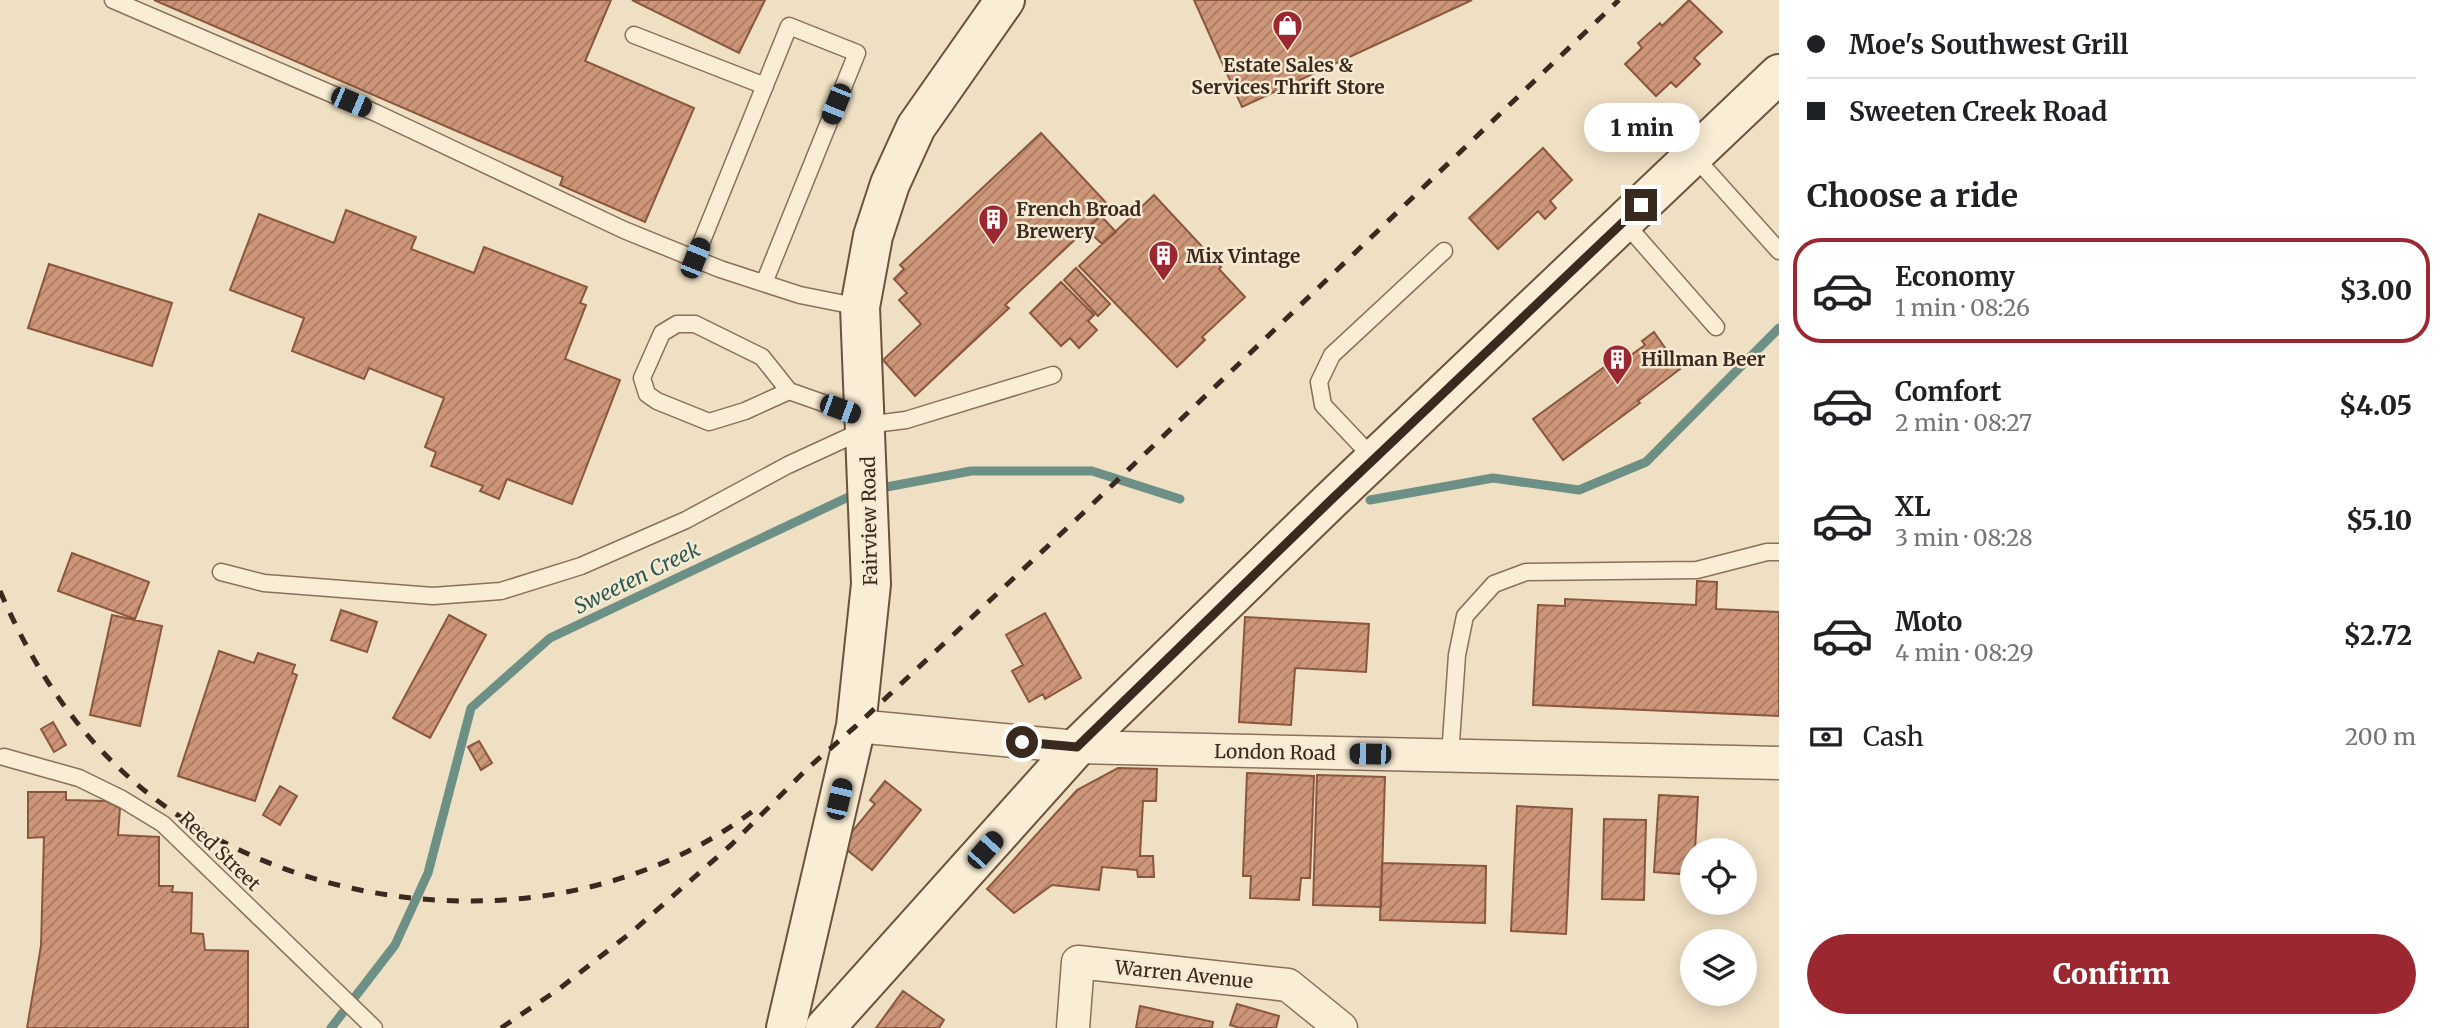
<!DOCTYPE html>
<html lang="en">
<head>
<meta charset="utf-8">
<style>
  :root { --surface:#fff; --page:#f2f2f2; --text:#202124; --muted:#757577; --line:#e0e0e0; --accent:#9b2730 }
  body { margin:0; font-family:Merriweather,serif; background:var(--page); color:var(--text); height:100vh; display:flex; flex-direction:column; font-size:26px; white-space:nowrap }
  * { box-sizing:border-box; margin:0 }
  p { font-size:23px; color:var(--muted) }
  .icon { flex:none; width:38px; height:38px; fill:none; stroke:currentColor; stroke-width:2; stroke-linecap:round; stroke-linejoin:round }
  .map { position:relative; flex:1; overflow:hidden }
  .panel { display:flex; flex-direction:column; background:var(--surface); width:665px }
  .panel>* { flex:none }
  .hud { display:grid; align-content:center; height:154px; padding:0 28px; background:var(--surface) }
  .buttons { position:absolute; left:1680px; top:838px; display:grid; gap:14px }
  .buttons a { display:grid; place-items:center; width:77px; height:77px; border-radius:50%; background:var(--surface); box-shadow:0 4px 18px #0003; font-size:35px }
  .end { position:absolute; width:32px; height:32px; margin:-16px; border:9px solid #39291e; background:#fff; box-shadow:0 0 0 4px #fff }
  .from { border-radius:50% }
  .bubble { position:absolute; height:49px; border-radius:24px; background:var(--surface); box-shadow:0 4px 18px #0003; font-size:23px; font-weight:800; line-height:49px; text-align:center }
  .car { position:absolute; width:21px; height:42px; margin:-21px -10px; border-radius:9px; box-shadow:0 0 5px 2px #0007; background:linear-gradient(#222 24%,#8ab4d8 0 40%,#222 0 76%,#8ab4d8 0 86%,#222 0) }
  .hud b { display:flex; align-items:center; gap:24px; height:66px; font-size:26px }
  .hud b+b { border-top:2px solid var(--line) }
  .hud i { width:18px; height:18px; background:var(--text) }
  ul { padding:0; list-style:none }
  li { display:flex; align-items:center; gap:21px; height:105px; margin:0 14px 10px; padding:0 14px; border:4px solid transparent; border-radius:28px }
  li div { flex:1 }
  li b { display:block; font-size:26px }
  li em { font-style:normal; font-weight:800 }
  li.current { border-color:var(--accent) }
  li>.icon { width:63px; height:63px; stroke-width:1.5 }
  h2 { padding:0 28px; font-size:32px; line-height:84px }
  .pay { display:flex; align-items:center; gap:18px; height:77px; padding:0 28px; font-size:26px }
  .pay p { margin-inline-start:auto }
  .primary-button { display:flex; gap:14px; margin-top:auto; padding:14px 28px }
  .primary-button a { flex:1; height:80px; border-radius:42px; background:var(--accent); color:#fff; font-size:28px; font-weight:800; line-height:80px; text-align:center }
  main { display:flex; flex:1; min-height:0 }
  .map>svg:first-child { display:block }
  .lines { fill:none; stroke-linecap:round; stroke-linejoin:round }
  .stream { stroke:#6c9085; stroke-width:9 }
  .building { fill:url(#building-hatch); stroke:#8a573e; stroke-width:2 }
  .lane-casing { stroke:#8a7059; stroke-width:19 }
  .street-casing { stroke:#8a7059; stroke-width:35 }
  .secondary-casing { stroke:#6c513c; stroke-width:42 }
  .lane { stroke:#faedd6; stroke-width:16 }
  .street { stroke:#faedd6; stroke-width:32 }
  .secondary { stroke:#faedd6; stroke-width:38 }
  .rail { stroke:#39291e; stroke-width:5; stroke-dasharray:12 12; stroke-linecap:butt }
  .route { stroke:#39291e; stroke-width:9 }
  .labels { text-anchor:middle; stroke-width:5; stroke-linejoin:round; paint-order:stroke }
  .poi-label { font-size:19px; font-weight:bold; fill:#39291e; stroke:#f6ead3; text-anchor:start }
  .street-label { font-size:19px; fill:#39291e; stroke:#f6ead3 }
  .water-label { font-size:21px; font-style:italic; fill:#2c5a54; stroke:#f6ead3 }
</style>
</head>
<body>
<main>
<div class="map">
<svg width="1779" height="1028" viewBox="0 0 1779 1028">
  <defs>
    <pattern id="building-hatch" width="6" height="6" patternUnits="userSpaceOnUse" patternTransform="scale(1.75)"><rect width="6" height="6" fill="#ce9678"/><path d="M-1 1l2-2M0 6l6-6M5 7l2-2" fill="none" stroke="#a87a62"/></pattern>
  </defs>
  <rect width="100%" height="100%" fill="#efdfc3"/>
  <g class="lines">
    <path class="stream" d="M 876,489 L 971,471 L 1092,471 L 1180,499
      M 1370,500 L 1493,478 L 1579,490 L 1646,462 L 1779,328
      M 331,1028 L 395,945 L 428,873 L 471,708 L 550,638 L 859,492"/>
  </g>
  <path class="building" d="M 154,0 L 611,0 L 585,61 L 694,108 L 645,222 L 560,185 L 563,177 Z
    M 632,0 L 765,0 L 739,53 Z
    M 1194,0 L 1472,0 L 1242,107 Z
    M 1689,0 L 1722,32 L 1694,58 L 1700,64 L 1676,87 L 1671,82 L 1656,96 L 1625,64 L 1642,48 L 1638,43 L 1660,23 L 1662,26 Z
    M 1041,133 L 1110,207 L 1005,305 L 1009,308 L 915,396 L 883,360 L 921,324 L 899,300 L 907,293 L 894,279 L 904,269 L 900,265 Z
    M 1543,148 L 1572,180 L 1550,201 L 1556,208 L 1545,219 L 1538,211 L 1498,249 L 1469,218 Z
    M 1154,195 L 1221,267 L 1219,269 L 1245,297 L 1202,337 L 1205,340 L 1177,367 L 1079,266 Z
    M 346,210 L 416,237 L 411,249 L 474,273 L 484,247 L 587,287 L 580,303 L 586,305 L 565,359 L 620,380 L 572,504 L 507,479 L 499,499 L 480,491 L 483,486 L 431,466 L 436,452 L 425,447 L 444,398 L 369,368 L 364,379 L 292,351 L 304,318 L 230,290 L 259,214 L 334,243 Z
    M 1101,216 L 1116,232 L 1102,244 L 1086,229 Z
    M 49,264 L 172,303 L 152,366 L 28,328 Z
    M 1076,268 L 1110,304 L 1098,316 L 1064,280 Z
    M 1061,282 L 1094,315 L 1088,321 L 1097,330 L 1079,348 L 1070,338 L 1061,346 L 1030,313 Z
    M 1654,332 L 1680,369 L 1638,401 L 1640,403 L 1563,460 L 1533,419 L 1614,360 L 1617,365 L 1645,345 L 1642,341 Z
    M 72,553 L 149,582 L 135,619 L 58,591 Z
    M 1697,581 L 1717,582 L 1716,609 L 1779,612 L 1779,716 L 1533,705 L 1538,605 L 1565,606 L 1565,599 L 1696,605 Z
    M 341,610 L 377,622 L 367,652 L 331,640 Z
    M 1045,613 L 1081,678 L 1045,699 L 1043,694 L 1029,702 L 1012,671 L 1023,665 L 1006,635 Z
    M 112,615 L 162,626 L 140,726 L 90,715 Z
    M 449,615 L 486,635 L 430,738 L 393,718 Z
    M 1245,617 L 1369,624 L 1366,672 L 1295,668 L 1291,725 L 1239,722 Z
    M 219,651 L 254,663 L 258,653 L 295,665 L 292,673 L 297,675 L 255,801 L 178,776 Z
    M 53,722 L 66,745 L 54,752 L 41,729 Z
    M 479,741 L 492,763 L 481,770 L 468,747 Z
    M 1118,768 L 1157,769 L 1156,801 L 1143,801 L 1140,856 L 1153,856 L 1154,877 L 1138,877 L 1137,870 L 1102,867 L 1099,890 L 1052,885 L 1014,913 L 987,889 L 1077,790 Z
    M 1247,773 L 1314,776 L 1310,878 L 1301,878 L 1299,900 L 1250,898 L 1251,876 L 1243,876 Z
    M 1317,775 L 1385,777 L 1381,907 L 1313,905 Z
    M 885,781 L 921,810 L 872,870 L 841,845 L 875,804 L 870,800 Z
    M 280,786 L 297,796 L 280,825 L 263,815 Z
    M 28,792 L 66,792 L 66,800 L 106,801 L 120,808 L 118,835 L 159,837 L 159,886 L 173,886 L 172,892 L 192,893 L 191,933 L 203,934 L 205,950 L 248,951 L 248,1028 L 27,1028 L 41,946 L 44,837 L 28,838 Z
    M 1659,795 L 1698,797 L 1695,850 L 1692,850 L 1692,875 L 1654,872 Z
    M 1517,806 L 1572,809 L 1566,934 L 1511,931 Z
    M 1604,819 L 1646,820 L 1644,900 L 1602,899 Z
    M 1382,863 L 1486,866 L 1485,923 L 1380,920 Z
    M 903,991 L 944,1020 L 939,1028 L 876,1028 Z
    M 1237,1004 L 1279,1016 L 1276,1028 L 1240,1028 L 1230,1025 Z
    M 1140,1006 L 1213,1022 L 1212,1028 L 1136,1028 Z"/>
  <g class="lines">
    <defs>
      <path id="lane" d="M 113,0 L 376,113 L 624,230 L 720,269 L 800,295 L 860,307
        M 634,35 L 765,86
        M 1693,155 L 1779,251
        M 1624,222 L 1716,327
        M 695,258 L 789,26 L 857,53 L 764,283
        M 789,391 L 745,411 L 709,422 L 657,401 L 647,394 L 642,378 L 662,333 L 677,324 L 695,324 L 762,357 L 789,391 L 863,417
        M 866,425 L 906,420 L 1053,375
        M 1374,459 L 1323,405 L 1319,382 L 1332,355 L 1444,251
        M 221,572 L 264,583 L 433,596 L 501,591 L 581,566 L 686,520 L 788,465 L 864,430
        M 1450,756 L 1457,655 L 1465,616 L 1494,584 L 1526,572 L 1697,570 L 1767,552 L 1779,552
        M 4,757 L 79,778 L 122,799 L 163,824 L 374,1028"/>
      <path id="street" d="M 856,726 L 1077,747 L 1779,763
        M 1073,1028 L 1078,962 L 1288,985 L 1341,1028"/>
      <path id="secondary" d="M 786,1028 L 856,726 L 871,584 L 860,307 L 873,236 L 890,184 L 916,127 L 1005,0
        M 825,1028 L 1077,747 L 1331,500 L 1779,74"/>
    </defs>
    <use href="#lane" class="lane-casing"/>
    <use href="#street" class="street-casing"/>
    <use href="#secondary" class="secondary-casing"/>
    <use href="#lane" class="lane"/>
    <use href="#street" class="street"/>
    <use href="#secondary" class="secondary"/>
    <path class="rail" d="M 0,591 C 29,658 67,720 121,770 C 286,925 577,949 758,807
      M 501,1028 L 559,989 L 633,931 L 731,845 L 808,768 L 856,726 L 1081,515 L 1619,0"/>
  </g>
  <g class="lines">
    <path class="route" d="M 1022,742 L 1077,747 L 1331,500 L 1641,205"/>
  </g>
  <defs>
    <symbol id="shop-pin" viewBox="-11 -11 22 30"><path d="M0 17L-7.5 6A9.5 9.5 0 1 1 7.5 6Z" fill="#9b2730" stroke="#f6ead3"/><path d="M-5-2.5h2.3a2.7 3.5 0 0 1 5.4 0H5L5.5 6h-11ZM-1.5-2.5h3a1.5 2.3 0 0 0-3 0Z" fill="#fff"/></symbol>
    <symbol id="building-pin" viewBox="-11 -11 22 30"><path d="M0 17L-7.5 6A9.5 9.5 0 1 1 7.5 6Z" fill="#9b2730" stroke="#f6ead3"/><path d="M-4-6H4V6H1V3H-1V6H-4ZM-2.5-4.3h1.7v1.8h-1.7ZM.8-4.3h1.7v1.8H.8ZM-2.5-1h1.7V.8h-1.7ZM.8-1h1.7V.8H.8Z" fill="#fff"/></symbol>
  </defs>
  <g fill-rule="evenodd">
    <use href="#shop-pin" x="1270" y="8" width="35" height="47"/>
    <use href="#building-pin" x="976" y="202" width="35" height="47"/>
    <use href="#building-pin" x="1146" y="238" width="35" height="47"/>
    <use href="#building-pin" x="1600" y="342" width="35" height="47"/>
  </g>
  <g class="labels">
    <g class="poi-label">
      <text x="1288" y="72" text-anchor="middle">Estate Sales &amp;<tspan x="1288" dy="22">Services Thrift Store</tspan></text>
      <text x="1016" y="216">French Broad<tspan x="1016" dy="22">Brewery</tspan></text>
      <text x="1186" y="263">Mix Vintage</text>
      <text x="1641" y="366">Hillman Beer</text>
    </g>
    <g class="street-label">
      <text transform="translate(869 521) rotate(-91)" y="7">Fairview Road</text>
      <text transform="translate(1275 752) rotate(1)" y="7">London Road</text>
      <text transform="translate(220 851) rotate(44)" y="7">Reed Street</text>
      <text transform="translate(1184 974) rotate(6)" y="7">Warren Avenue</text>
    </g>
    <g class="water-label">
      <text transform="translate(637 578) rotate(-26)" y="7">Sweeten Creek</text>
    </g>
  </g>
</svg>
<div class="buttons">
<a><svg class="icon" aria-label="locate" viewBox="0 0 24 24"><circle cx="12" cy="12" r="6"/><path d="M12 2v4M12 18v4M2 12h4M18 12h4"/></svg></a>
<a><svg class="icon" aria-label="layers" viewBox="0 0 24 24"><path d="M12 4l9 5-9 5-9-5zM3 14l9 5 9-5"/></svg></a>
</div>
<i class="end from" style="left:1022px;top:742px"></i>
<i class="end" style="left:1641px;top:205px"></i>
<div class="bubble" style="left:1584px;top:103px;width:116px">1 min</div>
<i class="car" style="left:351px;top:102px;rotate:113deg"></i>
<i class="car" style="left:836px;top:104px;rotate:202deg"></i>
<i class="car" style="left:695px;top:258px;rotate:22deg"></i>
<i class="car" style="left:840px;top:409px;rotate:110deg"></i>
<i class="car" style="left:1370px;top:754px;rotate:271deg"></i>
<i class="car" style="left:839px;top:799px;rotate:13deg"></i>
<i class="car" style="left:985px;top:850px;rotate:42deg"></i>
</div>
<section class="panel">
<div class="hud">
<b><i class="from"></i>Moe's Southwest Grill</b>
<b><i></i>Sweeten Creek Road</b>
</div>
<h2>Choose a ride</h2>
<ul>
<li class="current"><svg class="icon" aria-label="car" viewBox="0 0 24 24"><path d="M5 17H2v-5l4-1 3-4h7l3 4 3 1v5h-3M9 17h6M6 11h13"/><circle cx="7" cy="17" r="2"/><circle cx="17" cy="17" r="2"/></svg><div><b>Economy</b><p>1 min · 08:26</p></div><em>$3.00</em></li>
<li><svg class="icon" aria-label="car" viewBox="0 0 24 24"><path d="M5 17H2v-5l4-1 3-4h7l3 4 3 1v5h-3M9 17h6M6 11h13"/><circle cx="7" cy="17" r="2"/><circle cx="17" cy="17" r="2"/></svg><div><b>Comfort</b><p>2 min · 08:27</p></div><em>$4.05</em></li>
<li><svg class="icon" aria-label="car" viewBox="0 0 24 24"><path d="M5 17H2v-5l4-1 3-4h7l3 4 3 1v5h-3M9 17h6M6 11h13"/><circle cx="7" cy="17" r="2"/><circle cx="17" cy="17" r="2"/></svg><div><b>XL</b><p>3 min · 08:28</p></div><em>$5.10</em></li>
<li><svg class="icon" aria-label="car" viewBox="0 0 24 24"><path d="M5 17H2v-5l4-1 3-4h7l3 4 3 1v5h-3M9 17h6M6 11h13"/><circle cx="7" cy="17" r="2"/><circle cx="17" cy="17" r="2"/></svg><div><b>Moto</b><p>4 min · 08:29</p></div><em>$2.72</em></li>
</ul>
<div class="pay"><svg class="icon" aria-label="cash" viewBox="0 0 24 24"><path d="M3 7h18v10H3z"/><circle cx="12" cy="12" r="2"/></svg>Cash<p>200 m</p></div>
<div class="primary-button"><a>Confirm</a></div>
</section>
</main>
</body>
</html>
